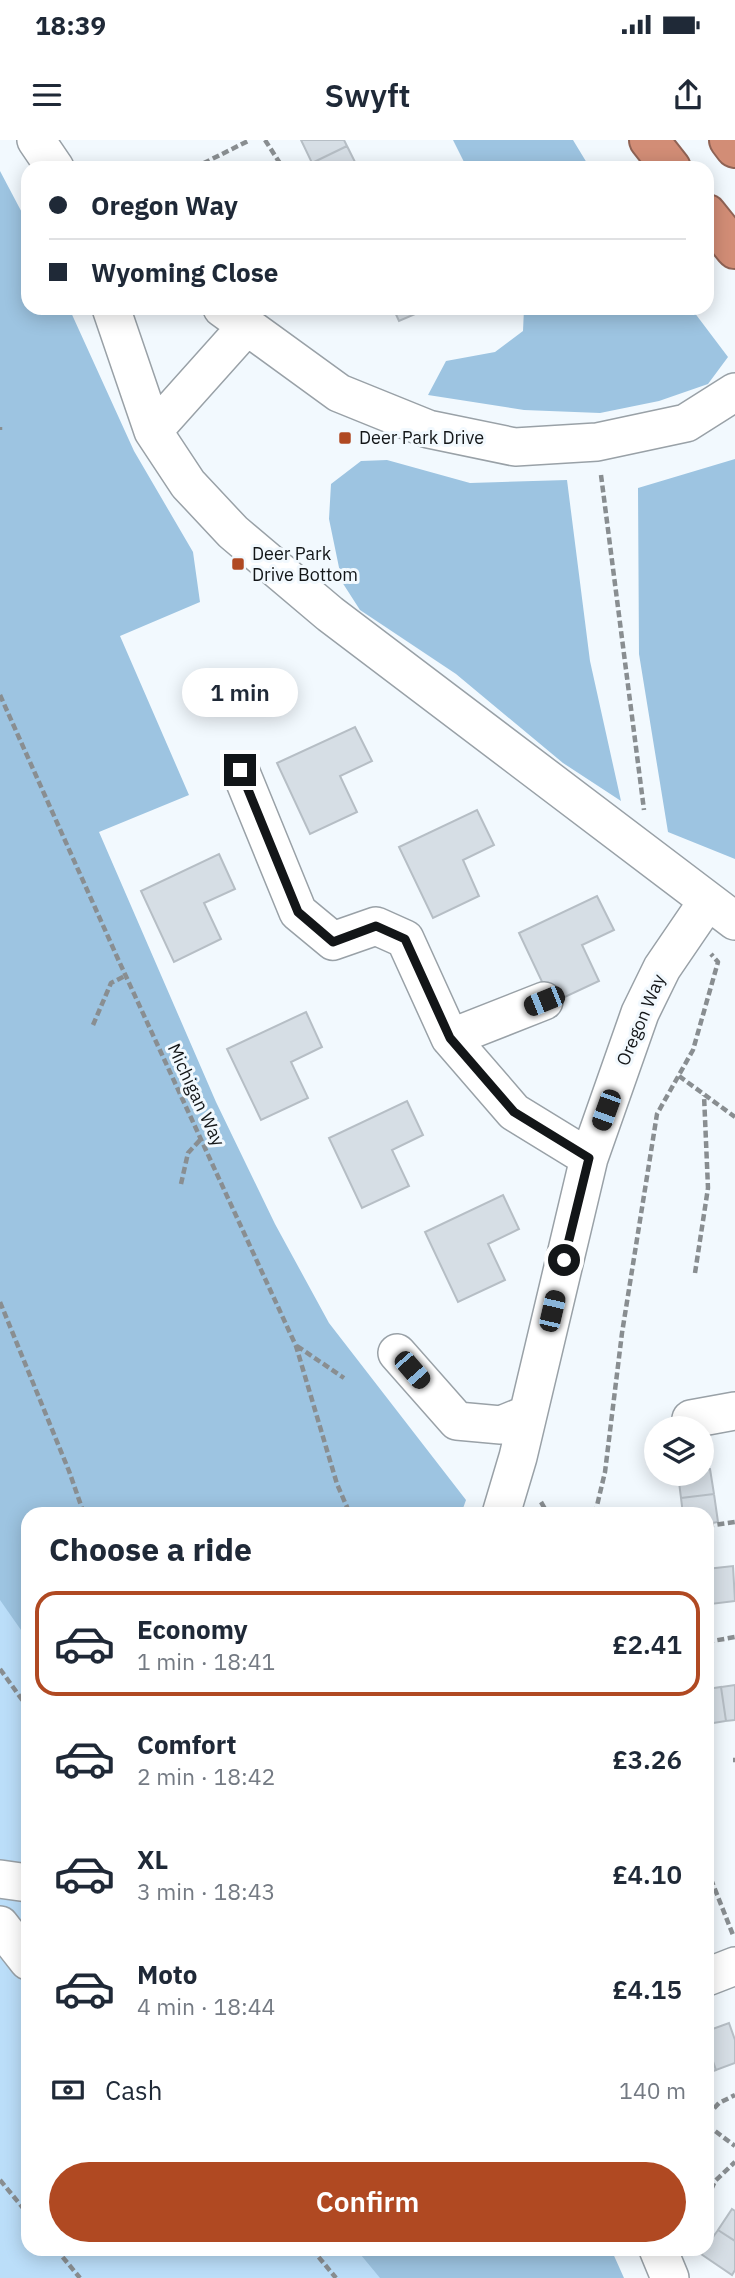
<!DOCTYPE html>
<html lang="en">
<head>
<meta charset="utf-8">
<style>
  :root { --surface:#fff; --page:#f2f2f3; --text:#1f2937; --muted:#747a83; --line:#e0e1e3; --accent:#b04922 }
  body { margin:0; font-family:"IBM Plex Sans",sans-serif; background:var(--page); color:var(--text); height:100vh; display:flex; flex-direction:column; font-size:26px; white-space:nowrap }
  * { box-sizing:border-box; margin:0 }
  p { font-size:23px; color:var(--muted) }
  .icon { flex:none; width:38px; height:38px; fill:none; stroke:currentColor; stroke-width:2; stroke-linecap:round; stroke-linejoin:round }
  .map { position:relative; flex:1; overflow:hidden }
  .drawer { position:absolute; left:21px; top:1367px; width:693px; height:749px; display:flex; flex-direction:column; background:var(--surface); border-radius:21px; box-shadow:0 4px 18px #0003 }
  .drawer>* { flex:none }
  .guide { position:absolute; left:21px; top:21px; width:693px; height:154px; border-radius:21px; box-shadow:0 4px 18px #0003; display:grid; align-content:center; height:154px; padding:0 28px; background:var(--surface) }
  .buttons { position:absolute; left:644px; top:1276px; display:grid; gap:14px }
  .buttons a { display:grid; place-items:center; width:70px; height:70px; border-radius:50%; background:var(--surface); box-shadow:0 4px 18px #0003; font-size:35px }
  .end { position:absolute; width:32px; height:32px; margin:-16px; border:9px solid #131618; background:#fff; box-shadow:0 0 0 4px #fff }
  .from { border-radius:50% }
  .bubble { position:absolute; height:49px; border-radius:24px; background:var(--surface); box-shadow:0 4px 18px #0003; font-size:23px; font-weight:600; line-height:49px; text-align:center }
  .car { position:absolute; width:21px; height:42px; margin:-21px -10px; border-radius:9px; box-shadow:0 0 5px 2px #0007; background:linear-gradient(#222 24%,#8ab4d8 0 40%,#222 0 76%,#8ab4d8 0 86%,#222 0) }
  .guide b { display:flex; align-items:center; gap:24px; height:66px; font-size:26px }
  .guide b+b { border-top:2px solid var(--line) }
  .guide i { width:18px; height:18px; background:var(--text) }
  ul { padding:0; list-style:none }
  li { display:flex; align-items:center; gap:21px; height:105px; margin:0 14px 10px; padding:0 14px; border:4px solid transparent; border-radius:21px }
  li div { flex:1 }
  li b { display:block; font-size:26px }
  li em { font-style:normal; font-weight:600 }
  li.active { border-color:var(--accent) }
  li>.icon { width:63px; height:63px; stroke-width:1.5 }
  h2 { padding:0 28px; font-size:32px; line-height:84px }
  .pay { display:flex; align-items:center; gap:18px; height:77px; padding:0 28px; font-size:26px }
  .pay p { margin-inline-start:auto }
  .button { display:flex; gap:14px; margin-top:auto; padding:14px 28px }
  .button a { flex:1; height:80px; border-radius:42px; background:var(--accent); color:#fff; font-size:28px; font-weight:600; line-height:80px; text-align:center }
  .status { display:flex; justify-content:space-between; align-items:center; height:49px; padding:0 35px; background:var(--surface); direction:ltr }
  .status svg { height:19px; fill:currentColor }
  header { display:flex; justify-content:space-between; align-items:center; height:91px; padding:0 28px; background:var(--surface); font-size:32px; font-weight:600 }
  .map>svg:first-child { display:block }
  .green { fill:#bbdef9 }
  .forest { fill:#9dc4e1 }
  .building { fill:#d6dee5; stroke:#b6bec5; stroke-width:2 }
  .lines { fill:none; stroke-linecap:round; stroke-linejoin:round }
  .minor-casing { stroke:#99a1a7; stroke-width:40 }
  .highway-casing { stroke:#8f6355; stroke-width:42 }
  .path { stroke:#898e91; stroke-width:4.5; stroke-dasharray:7 3.5; stroke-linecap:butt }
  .minor { stroke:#fff; stroke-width:37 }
  .highway { stroke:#d28d76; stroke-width:38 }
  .route { stroke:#131618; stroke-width:9 }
  .poi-dot { fill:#b04922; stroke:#f2f9fe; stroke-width:2.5 }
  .labels { text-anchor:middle; stroke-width:6; stroke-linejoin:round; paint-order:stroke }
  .poi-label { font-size:18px; fill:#131618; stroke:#f2f9fe; text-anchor:start }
  .street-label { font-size:18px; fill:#131618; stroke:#f2f9fe }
</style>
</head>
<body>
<div class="status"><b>18:39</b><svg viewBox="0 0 49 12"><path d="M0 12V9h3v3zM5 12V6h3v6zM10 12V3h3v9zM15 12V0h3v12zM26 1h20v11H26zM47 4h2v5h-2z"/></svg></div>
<header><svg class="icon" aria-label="menu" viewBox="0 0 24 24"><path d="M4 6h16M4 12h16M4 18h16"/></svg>Swyft<svg class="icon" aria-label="share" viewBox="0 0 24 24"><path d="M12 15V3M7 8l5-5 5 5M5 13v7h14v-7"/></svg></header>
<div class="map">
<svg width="735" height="2138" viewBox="0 0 735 2138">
  <rect width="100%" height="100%" fill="#f2f9fe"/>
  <path class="green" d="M 0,1449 L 28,1486 L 28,2109 L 371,2109 L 394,2138 L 0,2138 Z"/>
  <path class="forest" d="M 453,0 L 573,0 L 590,28 L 467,28 Z
    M 0,31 L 28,84 L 28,168 L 69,168 L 134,311 L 193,412 L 200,462 L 120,496 L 189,655 L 99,692 L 216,962 L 275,1084 L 329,1183 L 466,1360 L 461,1374 L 28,1374 L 28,1500 L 0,1460 Z
    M 524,168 L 691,168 L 728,217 L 708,244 L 659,261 L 600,273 L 524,270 L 428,255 L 446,221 L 495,212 L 523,191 Z
    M 735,319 L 735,719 L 668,692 L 639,514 L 638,348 Z
    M 387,320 L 470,343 L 567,340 L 590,521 L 621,661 L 563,623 L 456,534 L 360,470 L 342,442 L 329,379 L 331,344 L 361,321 Z
    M 356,2109 L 611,2109 L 624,2138 L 380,2138 Z"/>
  <path class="building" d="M 301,0 L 344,0 L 347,6 L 312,23 Z
    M 347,6 L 357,26 L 314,28 L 312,23 Z
    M 393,168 L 429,168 L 399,181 Z
    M 355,587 L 372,621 L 340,636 L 357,672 L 310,694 L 277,623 Z
    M 477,670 L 494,705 L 463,720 L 479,756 L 433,778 L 399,707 Z
    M 219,714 L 235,749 L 204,763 L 221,799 L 174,822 L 141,751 Z
    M 597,756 L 614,790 L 582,805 L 599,841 L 552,863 L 519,793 Z
    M 306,872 L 322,907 L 291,922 L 308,958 L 261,980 L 227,909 Z
    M 407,961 L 423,995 L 392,1010 L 409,1046 L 362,1068 L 329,998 Z
    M 503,1055 L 519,1089 L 488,1104 L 505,1140 L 458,1162 L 425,1092 Z
    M 710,1329 L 714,1354 L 681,1358 L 678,1334 L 702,1334 L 702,1330 Z
    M 714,1354 L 718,1382 L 707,1384 L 707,1374 L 683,1374 L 681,1358 Z
    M 733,1426 L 735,1461 L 711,1464 L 707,1429 Z
    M 735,1545 L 735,1580 L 726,1581 L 721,1547 Z
    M 721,1547 L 726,1581 L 707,1584 L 707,1549 Z
    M 729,1883 L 735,1900 L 735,1923 L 716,1930 L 707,1904 L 707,1891 Z
    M 707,1904 L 716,1930 L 707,1933 Z
    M 732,2069 L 735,2071 L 735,2101 L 718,2090 Z
    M 718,2090 L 735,2101 L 735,2130 L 732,2135 L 701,2114 Z"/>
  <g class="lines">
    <defs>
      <path id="minor" d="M 36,0 L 55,28
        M 111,168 L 153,291 L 188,344 L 233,392 L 330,474 L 735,781
        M 222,168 L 339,253 L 428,289 L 515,307 L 597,302 L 686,283 L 735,252
        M 153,291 L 246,187
        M 240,630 L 298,772 L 333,801 L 376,786 L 405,799 L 450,898 L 514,972 L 589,1018
        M 450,898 L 544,861
        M 397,1213 L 457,1281 L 501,1285 L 528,1274
        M 691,1279 L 735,1271
        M 501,1374 L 518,1317 L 589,1018 L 640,873 L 662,828 L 707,762
        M 0,1739 L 28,1743
        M 0,1785 L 28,1821
        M 707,1837 L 735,1826
        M 658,2109 L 670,2138"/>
      <path id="highway" d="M 649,0 L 671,28
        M 729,0 L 735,8
        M 707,74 L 735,109"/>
    </defs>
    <use href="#minor" class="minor-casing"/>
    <use href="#highway" class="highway-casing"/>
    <path class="path" d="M 265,0 L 283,28
      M 194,28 L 250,0
      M 349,168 L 350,171
      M 0,287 L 0,290
      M 601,335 L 644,670
      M 0,555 L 118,819 L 296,1206 L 337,1344 L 350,1374
      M 93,885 L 111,843 L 125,836
      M 679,936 L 735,977
      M 181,1044 L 188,1013 L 201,999
      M 695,1133 L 708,1048 L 704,955
      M 0,1162 L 69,1331 L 84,1374
      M 297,1206 L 344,1238
      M 541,1362 L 548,1374
      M 595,1374 L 605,1332 L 622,1193 L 657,974 L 693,910 L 718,822 L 711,814
      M 707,1386 L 735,1382
      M 707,1502 L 735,1497
      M 0,1529 L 28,1568
      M 733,1620 L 735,1620
      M 707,1729 L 733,1795
      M 707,1976 L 719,1963 L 735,1955
      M 707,1985 L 735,2006
      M 0,2040 L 28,2074
      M 707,2059 L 715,2041 L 735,2022
      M 56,2109 L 80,2138
      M 312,2109 L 336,2138"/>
    <use href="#minor" class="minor"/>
    <use href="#highway" class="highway"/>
  </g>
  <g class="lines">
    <path class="route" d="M 240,630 L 298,772 L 333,802 L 376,786 L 405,799 L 450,898 L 514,972 L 589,1018 L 564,1120"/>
  </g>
  <g class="poi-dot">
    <rect x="338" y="291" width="14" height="14" rx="3.5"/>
    <rect x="231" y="417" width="14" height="14" rx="3.5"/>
  </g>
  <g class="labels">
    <g class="poi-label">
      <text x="359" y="304">Deer Park Drive</text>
      <text x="252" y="420">Deer Park<tspan x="252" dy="21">Drive Bottom</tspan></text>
    </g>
    <g class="street-label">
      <text transform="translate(641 880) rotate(-67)" y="6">Oregon Way</text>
      <text transform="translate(196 955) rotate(65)" y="6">Michigan Way</text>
    </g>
  </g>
</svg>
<div class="buttons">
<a><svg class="icon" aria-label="layers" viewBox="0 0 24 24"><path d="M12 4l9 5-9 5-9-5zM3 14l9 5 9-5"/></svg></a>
</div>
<i class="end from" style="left:564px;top:1120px"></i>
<i class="end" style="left:240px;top:630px"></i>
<div class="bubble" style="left:182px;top:528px;width:116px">1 min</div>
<i class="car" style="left:544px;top:861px;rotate:248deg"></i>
<i class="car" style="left:606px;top:970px;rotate:200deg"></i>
<i class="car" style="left:552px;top:1171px;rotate:13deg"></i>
<i class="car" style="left:412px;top:1230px;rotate:139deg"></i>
<div class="guide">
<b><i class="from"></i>Oregon Way</b>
<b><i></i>Wyoming Close</b>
</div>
<section class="drawer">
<h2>Choose a ride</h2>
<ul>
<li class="active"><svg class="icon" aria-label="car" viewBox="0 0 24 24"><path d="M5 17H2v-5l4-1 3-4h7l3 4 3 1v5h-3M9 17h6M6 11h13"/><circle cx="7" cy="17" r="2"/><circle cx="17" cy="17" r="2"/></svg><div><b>Economy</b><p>1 min · 18:41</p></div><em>£2.41</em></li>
<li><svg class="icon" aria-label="car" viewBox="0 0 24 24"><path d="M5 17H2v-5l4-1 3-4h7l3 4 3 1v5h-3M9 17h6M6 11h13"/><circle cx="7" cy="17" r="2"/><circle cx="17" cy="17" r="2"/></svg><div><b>Comfort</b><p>2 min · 18:42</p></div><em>£3.26</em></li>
<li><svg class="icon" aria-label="car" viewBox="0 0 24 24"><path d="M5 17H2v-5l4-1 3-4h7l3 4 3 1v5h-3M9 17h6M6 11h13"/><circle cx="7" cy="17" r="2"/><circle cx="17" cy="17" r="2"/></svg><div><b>XL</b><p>3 min · 18:43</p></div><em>£4.10</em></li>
<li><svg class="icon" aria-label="car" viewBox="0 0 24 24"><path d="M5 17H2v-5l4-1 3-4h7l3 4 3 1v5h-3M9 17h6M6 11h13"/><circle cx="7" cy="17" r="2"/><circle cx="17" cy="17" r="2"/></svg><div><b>Moto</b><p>4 min · 18:44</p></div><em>£4.15</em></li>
</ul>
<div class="pay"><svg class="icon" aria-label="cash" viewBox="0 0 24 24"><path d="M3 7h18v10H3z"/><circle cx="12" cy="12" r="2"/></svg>Cash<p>140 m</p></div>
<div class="button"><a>Confirm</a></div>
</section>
</div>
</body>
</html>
